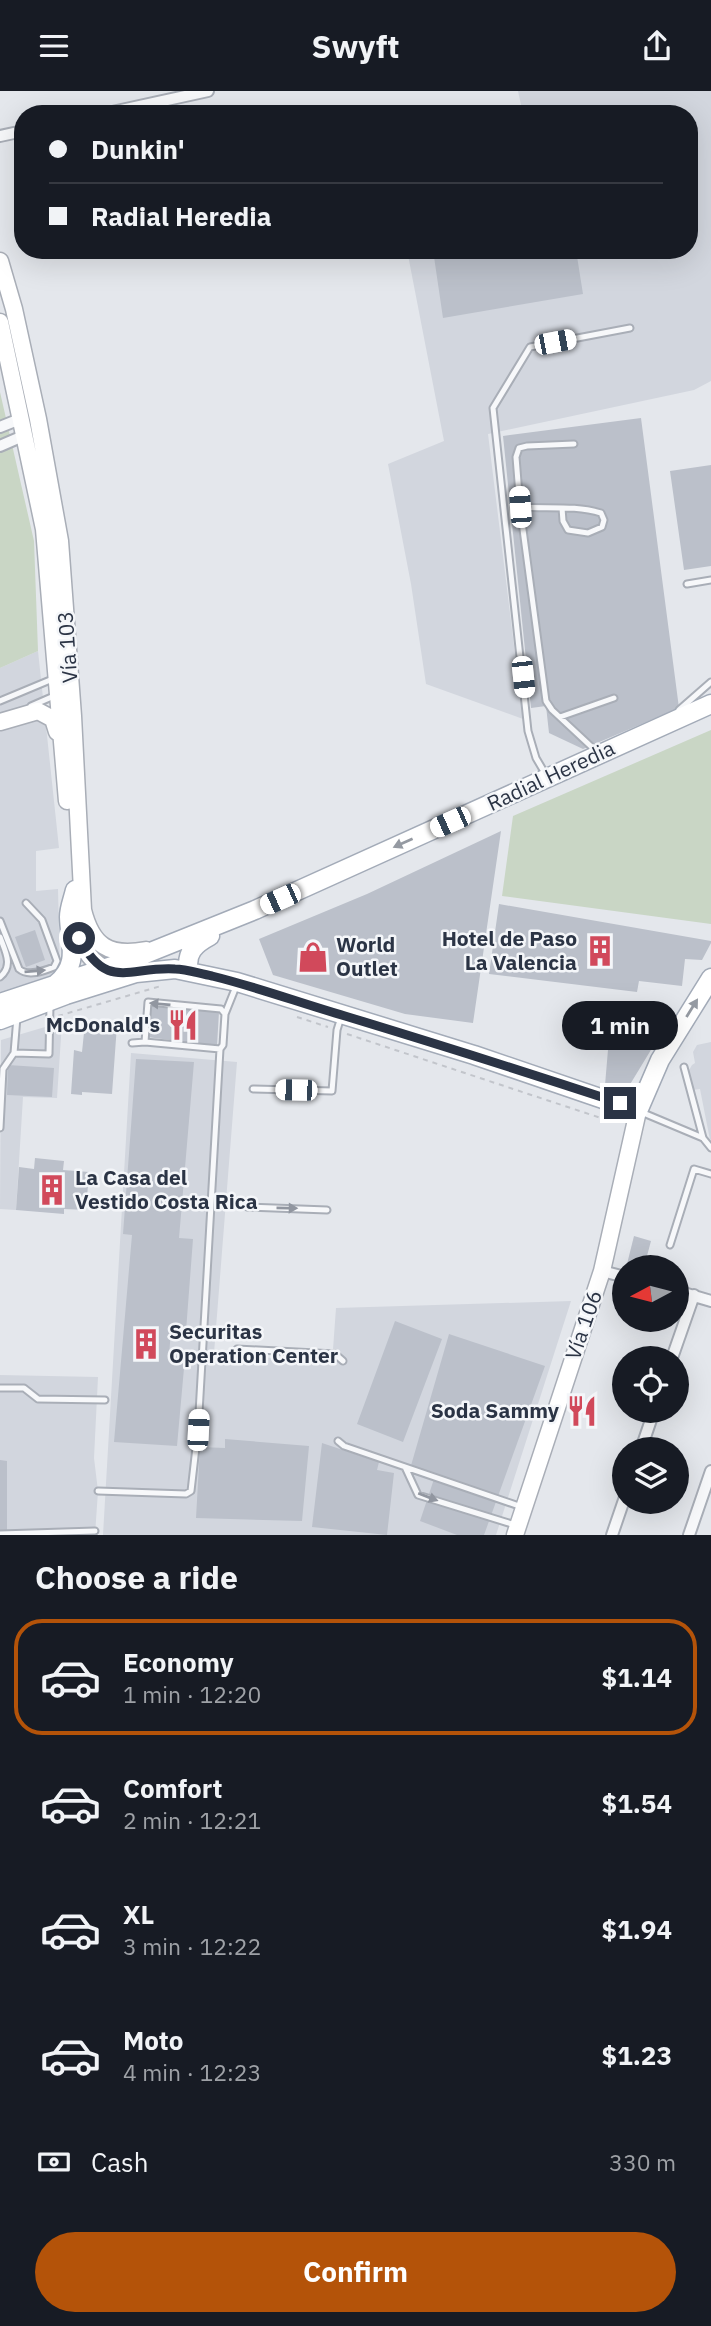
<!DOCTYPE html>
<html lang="en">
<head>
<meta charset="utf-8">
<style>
  :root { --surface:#171b24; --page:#242831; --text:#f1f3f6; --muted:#9ea1a6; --line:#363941; --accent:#b45309 }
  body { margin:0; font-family:"IBM Plex Sans",sans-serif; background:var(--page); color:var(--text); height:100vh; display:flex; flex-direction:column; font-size:26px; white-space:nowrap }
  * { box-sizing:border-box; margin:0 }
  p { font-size:23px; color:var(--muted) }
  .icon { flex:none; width:38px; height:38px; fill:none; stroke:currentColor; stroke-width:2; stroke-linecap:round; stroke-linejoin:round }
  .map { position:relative; height:1444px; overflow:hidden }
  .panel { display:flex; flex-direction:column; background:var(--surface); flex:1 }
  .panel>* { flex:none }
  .top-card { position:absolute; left:14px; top:14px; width:684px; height:154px; border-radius:28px; box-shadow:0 7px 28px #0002; display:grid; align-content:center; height:154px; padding:0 35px; background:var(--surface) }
  .needle { width:46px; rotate:263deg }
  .tools { position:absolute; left:612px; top:1164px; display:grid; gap:14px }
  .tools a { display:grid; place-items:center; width:77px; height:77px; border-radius:50%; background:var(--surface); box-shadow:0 7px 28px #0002; font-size:35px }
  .end { position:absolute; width:32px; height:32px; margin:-16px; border:9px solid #2b3445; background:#fff; box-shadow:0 0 0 4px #fff }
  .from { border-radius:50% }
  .bubble { position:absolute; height:49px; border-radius:24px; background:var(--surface); box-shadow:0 7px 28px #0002; font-size:23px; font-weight:800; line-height:49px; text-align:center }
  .car { position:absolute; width:21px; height:42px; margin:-21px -10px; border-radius:9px; box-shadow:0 0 5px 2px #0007; background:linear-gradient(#fff 24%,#345 0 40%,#fff 0 76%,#345 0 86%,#fff 0) }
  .top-card b { display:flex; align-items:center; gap:24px; height:66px; font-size:26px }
  .top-card b+b { border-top:2px solid var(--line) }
  .top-card i { width:18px; height:18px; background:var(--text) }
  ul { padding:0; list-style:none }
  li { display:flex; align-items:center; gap:21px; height:116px; margin:0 14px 10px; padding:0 21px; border:4px solid transparent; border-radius:28px }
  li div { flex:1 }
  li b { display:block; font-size:26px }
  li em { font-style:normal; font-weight:800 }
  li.on { border-color:var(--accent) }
  li>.icon { width:63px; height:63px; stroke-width:1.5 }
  h2 { padding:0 35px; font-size:32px; line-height:84px }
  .pay { display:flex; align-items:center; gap:18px; height:77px; padding:0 35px; font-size:26px }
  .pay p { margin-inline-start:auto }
  .action { display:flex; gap:14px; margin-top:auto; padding:14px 35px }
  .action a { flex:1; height:80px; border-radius:42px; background:var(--accent); color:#fff; font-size:28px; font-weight:800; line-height:80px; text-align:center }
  header { display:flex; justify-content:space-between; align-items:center; height:91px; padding:0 35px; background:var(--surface); font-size:32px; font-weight:800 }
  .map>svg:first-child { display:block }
  .built { fill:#d2d6de }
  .green { fill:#c9d6c5 }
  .building { fill:#bbc0ca }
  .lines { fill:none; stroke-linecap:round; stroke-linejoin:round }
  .lane-casing { stroke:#a9aeb7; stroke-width:9 }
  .street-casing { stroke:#a9aeb7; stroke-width:14 }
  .secondary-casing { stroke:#a9aeb7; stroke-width:19 }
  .primary-casing { stroke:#a3abb8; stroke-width:21 }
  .path { stroke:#c2c5cb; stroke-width:2; stroke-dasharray:5 5; stroke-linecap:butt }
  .lane { stroke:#f7f8fa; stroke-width:5 }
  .street { stroke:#f7f8fa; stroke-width:10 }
  .secondary { stroke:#fff; stroke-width:16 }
  .primary { stroke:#fff; stroke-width:18 }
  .oneway { fill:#959aa2 }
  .oneway2 { fill:#9196a0 }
  .route { stroke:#2b3445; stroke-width:9 }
  .labels { text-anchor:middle; stroke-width:5; stroke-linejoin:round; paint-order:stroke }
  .street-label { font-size:21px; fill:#2b3445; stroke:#f4f6f9 }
  .poi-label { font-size:21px; font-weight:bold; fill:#2b3445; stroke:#f4f6f9; text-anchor:end }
</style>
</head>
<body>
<header><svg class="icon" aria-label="menu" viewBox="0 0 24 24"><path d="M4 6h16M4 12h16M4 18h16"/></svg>Swyft<svg class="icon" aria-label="share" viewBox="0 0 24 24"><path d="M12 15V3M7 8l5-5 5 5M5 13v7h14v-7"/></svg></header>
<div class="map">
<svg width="711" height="1444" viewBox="0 0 711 1444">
  <rect width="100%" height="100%" fill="#e4e7ec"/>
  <path class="built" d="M 518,0 L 711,0 L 711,290 L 694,299 L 488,343 L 523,628 L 426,593 L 411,493 L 388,373 L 444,350 L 407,159 L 690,159 L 690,23 L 523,23 Z
    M 38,560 L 59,757 L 36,760 L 36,800 L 58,798 L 60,884 L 0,903 L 0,577 Z
    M 62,931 L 57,1007 L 23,1006 L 16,1119 L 0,1118 L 1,949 Z
    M 711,951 L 711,1048 L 710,1049 L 700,998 L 692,999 L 688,981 L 692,974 L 695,972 L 693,961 L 697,954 Z
    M 131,962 L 237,971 L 214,1262 L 332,1272 L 336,1217 L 571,1210 L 496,1444 L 103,1444 Z
    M 0,1284 L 98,1286 L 94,1367 L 98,1400 L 95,1444 L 0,1444 Z"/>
  <path class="green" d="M 0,301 L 34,450 L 38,560 L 0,577 Z
    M 711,639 L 711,833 L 502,805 L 513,725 Z"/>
  <path class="building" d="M 433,159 L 576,159 L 583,203 L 443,227 Z
    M 641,327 L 679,617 L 583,658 L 549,642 L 546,615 L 531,617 L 503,345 Z
    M 711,374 L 711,475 L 684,479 L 670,380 Z
    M 501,740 L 473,932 L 405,923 L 273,884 L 259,848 L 367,803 Z
    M 499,813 L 711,850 L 711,852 L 702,869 L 685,868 L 682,895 L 639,890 L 637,901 L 489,883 Z
    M 35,839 L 45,869 L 26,876 L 15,846 Z
    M 149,915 L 219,921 L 217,955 L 147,946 Z
    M 106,928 L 109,934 L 117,934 L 112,1003 L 82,1001 L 82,1004 L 71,1003 L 74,959 L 82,961 L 85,932 L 103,932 Z
    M 610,935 L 657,949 L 626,1000 L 605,994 Z
    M 136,968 L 194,971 L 179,1147 L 193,1148 L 186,1240 L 171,1239 L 169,1265 L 185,1266 L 177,1355 L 114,1351 L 132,1144 L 123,1143 Z
    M 8,974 L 54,977 L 52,1006 L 7,1004 Z
    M 35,1067 L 64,1070 L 63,1079 L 89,1081 L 86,1119 L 64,1118 L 64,1123 L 16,1119 L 19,1076 L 34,1078 Z
    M 634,1145 L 651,1150 L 644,1176 L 628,1176 L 627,1173 Z
    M 395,1230 L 442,1248 L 403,1351 L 357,1333 Z
    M 449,1243 L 545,1275 L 484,1444 L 457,1444 L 420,1430 L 434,1388 L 410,1378 Z
    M 225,1348 L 309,1355 L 302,1430 L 196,1427 L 200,1356 L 225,1357 Z
    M 322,1352 L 379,1371 L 377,1379 L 394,1382 L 387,1444 L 312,1436 Z
    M 0,1369 L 7,1370 L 7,1441 L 0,1441 Z"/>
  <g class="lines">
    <defs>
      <path id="lane" d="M 574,353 L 527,355 L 519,357 L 516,366 L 520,416 L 546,610 L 552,619 L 596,660
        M 520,416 C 546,418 575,414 601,422 L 604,429 L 602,436 L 588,442 L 568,439 L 563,430 L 562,417
        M 687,493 L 711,489
        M 0,610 L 55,587
        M 31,615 L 54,605
        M 679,619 L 711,591
        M 560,626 L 614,607
        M 546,684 L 536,667 L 528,640 L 493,317 L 530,256 L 630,237
        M 0,830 L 19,878 C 28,886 44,880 54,876 L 57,870 L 42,829 L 26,812
        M 0,846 C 5,860 14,875 0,886
        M 132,952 L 145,951
        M 220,958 L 145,951 L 148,911 L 221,918 L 225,923
        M 14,962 L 49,963 L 50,914
        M 253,998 L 332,1000 L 337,939 L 341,926
        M 641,1021 L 703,1047 L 684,976
        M 0,1037 L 3,978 L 14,962 L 17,926
        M 703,1047 L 711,1057
        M 247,1116 L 327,1119
        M 670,1154 L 694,1078 L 711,1083
        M 237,1258 L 335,1263 L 343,1270
        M 0,1297 L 24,1297 L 38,1308 L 105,1309
        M 338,1350 L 344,1355 L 522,1416
        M 405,1376 L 418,1404 L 515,1434
        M 98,1400 L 186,1403 L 191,1400 L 198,1339 L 220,958 L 223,954 L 225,923 L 237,893
        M 0,1443 L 95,1440"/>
      <path id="street" d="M 103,23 L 208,0
        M 0,45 L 23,40
        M 0,336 L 20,328
        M 0,355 L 23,345
        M 602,1180 L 625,1186
        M 677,1200 L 711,1210
        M 672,1267 L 694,1204
        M 641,1358 L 654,1320
        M 612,1444 L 625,1406
        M 689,1444 L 711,1380"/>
      <path id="secondary" d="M 0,170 L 14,218 L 38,328 L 60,450 L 73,625 L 83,819 C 92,855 109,866 146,859
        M 0,231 L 44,438 L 67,710
        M 0,631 L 38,620 L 53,628 L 57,641
        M 77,829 C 77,852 91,875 114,881
        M 515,1444 L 602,1180 L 638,1020"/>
      <path id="primary" d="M 189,880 C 185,862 195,853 210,845
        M 56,893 C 80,873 70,854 69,826 C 69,817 73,808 75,799
        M 0,912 L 133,868 L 255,819 L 711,613
        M 0,929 L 66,904 L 136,882 L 175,878 L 237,891 L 474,964 L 638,1020 L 660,969 L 711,887"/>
    </defs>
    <use href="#lane" class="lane-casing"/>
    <use href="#street" class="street-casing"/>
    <use href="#secondary" class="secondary-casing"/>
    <use href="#primary" class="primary-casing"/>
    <path class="path" d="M 58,925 L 161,895
      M 297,926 L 328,936
      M 347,943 L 613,1031 L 615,1027"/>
    <use href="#lane" class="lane"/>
    <use href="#street" class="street"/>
    <use href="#secondary" class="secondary"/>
    <use href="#primary" class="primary"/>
  </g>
  <defs><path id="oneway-solid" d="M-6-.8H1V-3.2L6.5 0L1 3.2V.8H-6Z" transform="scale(1.75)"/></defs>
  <g class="oneway">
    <use href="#oneway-solid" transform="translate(403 752) rotate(156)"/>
    <use href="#oneway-solid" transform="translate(692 917) rotate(-58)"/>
  </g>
  <g class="oneway2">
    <use href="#oneway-solid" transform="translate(35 880) rotate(-5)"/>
    <use href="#oneway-solid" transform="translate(160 913) rotate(-175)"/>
    <use href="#oneway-solid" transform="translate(287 1117) rotate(1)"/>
    <use href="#oneway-solid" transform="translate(428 1406) rotate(21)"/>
  </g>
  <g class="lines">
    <path class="route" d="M 79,847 C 107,901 129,875 175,878 C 187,878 200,883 212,885 C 257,896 300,912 345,925 C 437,953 529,982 620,1012"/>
  </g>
  <defs>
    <symbol id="building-bare" viewBox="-9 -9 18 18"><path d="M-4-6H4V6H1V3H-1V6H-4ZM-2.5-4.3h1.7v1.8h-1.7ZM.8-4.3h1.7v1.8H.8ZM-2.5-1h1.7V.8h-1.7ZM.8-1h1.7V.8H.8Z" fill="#d1495b" stroke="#f4f6f9" stroke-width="2.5" paint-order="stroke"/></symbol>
    <symbol id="shop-bare" viewBox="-9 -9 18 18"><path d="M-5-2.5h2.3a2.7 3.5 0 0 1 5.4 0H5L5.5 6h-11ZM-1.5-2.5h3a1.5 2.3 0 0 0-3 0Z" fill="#d1495b" stroke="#f4f6f9" stroke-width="2.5" paint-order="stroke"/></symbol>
    <symbol id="restaurant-bare" viewBox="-9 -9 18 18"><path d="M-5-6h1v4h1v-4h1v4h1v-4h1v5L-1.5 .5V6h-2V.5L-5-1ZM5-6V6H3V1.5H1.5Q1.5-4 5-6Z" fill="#d1495b" stroke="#f4f6f9" stroke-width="2.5" paint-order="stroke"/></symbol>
  </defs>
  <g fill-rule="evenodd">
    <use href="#building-bare" x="578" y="838" width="44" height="44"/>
    <use href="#shop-bare" x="291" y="844" width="44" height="44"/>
    <use href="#restaurant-bare" x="161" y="912" width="44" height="44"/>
    <use href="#building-bare" x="30" y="1077" width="44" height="44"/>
    <use href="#building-bare" x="124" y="1231" width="44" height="44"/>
    <use href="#restaurant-bare" x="560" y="1298" width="44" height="44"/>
  </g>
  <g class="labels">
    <g class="street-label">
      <text transform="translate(68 556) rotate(-94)" y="7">Vía 103</text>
      <text transform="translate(551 685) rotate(-25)" y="7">Radial Heredia</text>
      <text transform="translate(584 1234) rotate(-71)" y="7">Vía 106</text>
    </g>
    <g class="poi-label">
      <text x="577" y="855">Hotel de Paso<tspan x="577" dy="24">La Valencia</tspan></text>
      <text x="336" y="861" text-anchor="start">World<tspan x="336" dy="24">Outlet</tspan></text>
      <text x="160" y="941">McDonald's</text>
      <text x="75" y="1094" text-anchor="start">La Casa del<tspan x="75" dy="24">Vestido Costa Rica</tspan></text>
      <text x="169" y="1248" text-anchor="start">Securitas<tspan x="169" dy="24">Operation Center</tspan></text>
      <text x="559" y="1327">Soda Sammy</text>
    </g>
  </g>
</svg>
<div class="tools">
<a><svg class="needle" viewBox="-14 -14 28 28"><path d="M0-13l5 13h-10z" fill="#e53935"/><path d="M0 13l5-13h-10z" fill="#9ea1a6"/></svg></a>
<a><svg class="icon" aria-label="locate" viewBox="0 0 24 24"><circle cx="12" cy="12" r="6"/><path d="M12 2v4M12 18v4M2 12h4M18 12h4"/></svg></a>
<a><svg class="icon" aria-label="layers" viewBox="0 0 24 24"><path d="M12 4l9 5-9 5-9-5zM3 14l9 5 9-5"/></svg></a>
</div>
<i class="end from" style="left:79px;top:847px"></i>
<i class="end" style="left:620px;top:1012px"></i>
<div class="bubble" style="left:562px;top:910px;width:116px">1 min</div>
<i class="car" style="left:555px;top:251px;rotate:79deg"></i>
<i class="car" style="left:520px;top:416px;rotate:356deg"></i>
<i class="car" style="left:523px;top:586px;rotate:174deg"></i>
<i class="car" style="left:450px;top:731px;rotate:246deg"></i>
<i class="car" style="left:280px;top:808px;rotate:246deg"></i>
<i class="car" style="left:296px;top:999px;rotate:271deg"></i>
<i class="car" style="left:198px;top:1339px;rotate:3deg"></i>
<div class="top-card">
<b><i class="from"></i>Dunkin'</b>
<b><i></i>Radial Heredia</b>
</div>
</div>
<section class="panel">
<h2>Choose a ride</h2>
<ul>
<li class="on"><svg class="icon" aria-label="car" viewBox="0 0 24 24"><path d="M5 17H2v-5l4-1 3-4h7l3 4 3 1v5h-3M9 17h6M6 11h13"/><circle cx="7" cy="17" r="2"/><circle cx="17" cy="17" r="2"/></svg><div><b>Economy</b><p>1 min · 12:20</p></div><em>$1.14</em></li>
<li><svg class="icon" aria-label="car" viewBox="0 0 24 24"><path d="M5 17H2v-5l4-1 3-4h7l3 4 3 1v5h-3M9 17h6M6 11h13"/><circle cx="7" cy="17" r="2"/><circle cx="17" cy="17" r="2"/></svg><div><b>Comfort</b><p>2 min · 12:21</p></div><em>$1.54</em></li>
<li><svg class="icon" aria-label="car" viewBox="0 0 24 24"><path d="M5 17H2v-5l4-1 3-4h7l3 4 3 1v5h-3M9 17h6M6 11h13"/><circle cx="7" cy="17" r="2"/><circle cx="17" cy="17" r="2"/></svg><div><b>XL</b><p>3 min · 12:22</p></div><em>$1.94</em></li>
<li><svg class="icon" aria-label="car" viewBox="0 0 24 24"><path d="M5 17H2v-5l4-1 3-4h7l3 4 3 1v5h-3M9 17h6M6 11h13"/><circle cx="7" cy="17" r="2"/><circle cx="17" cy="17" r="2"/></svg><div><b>Moto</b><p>4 min · 12:23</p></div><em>$1.23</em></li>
</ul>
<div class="pay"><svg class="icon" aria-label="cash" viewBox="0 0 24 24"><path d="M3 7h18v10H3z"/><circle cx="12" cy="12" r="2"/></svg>Cash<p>330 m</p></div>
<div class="action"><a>Confirm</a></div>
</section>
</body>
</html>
